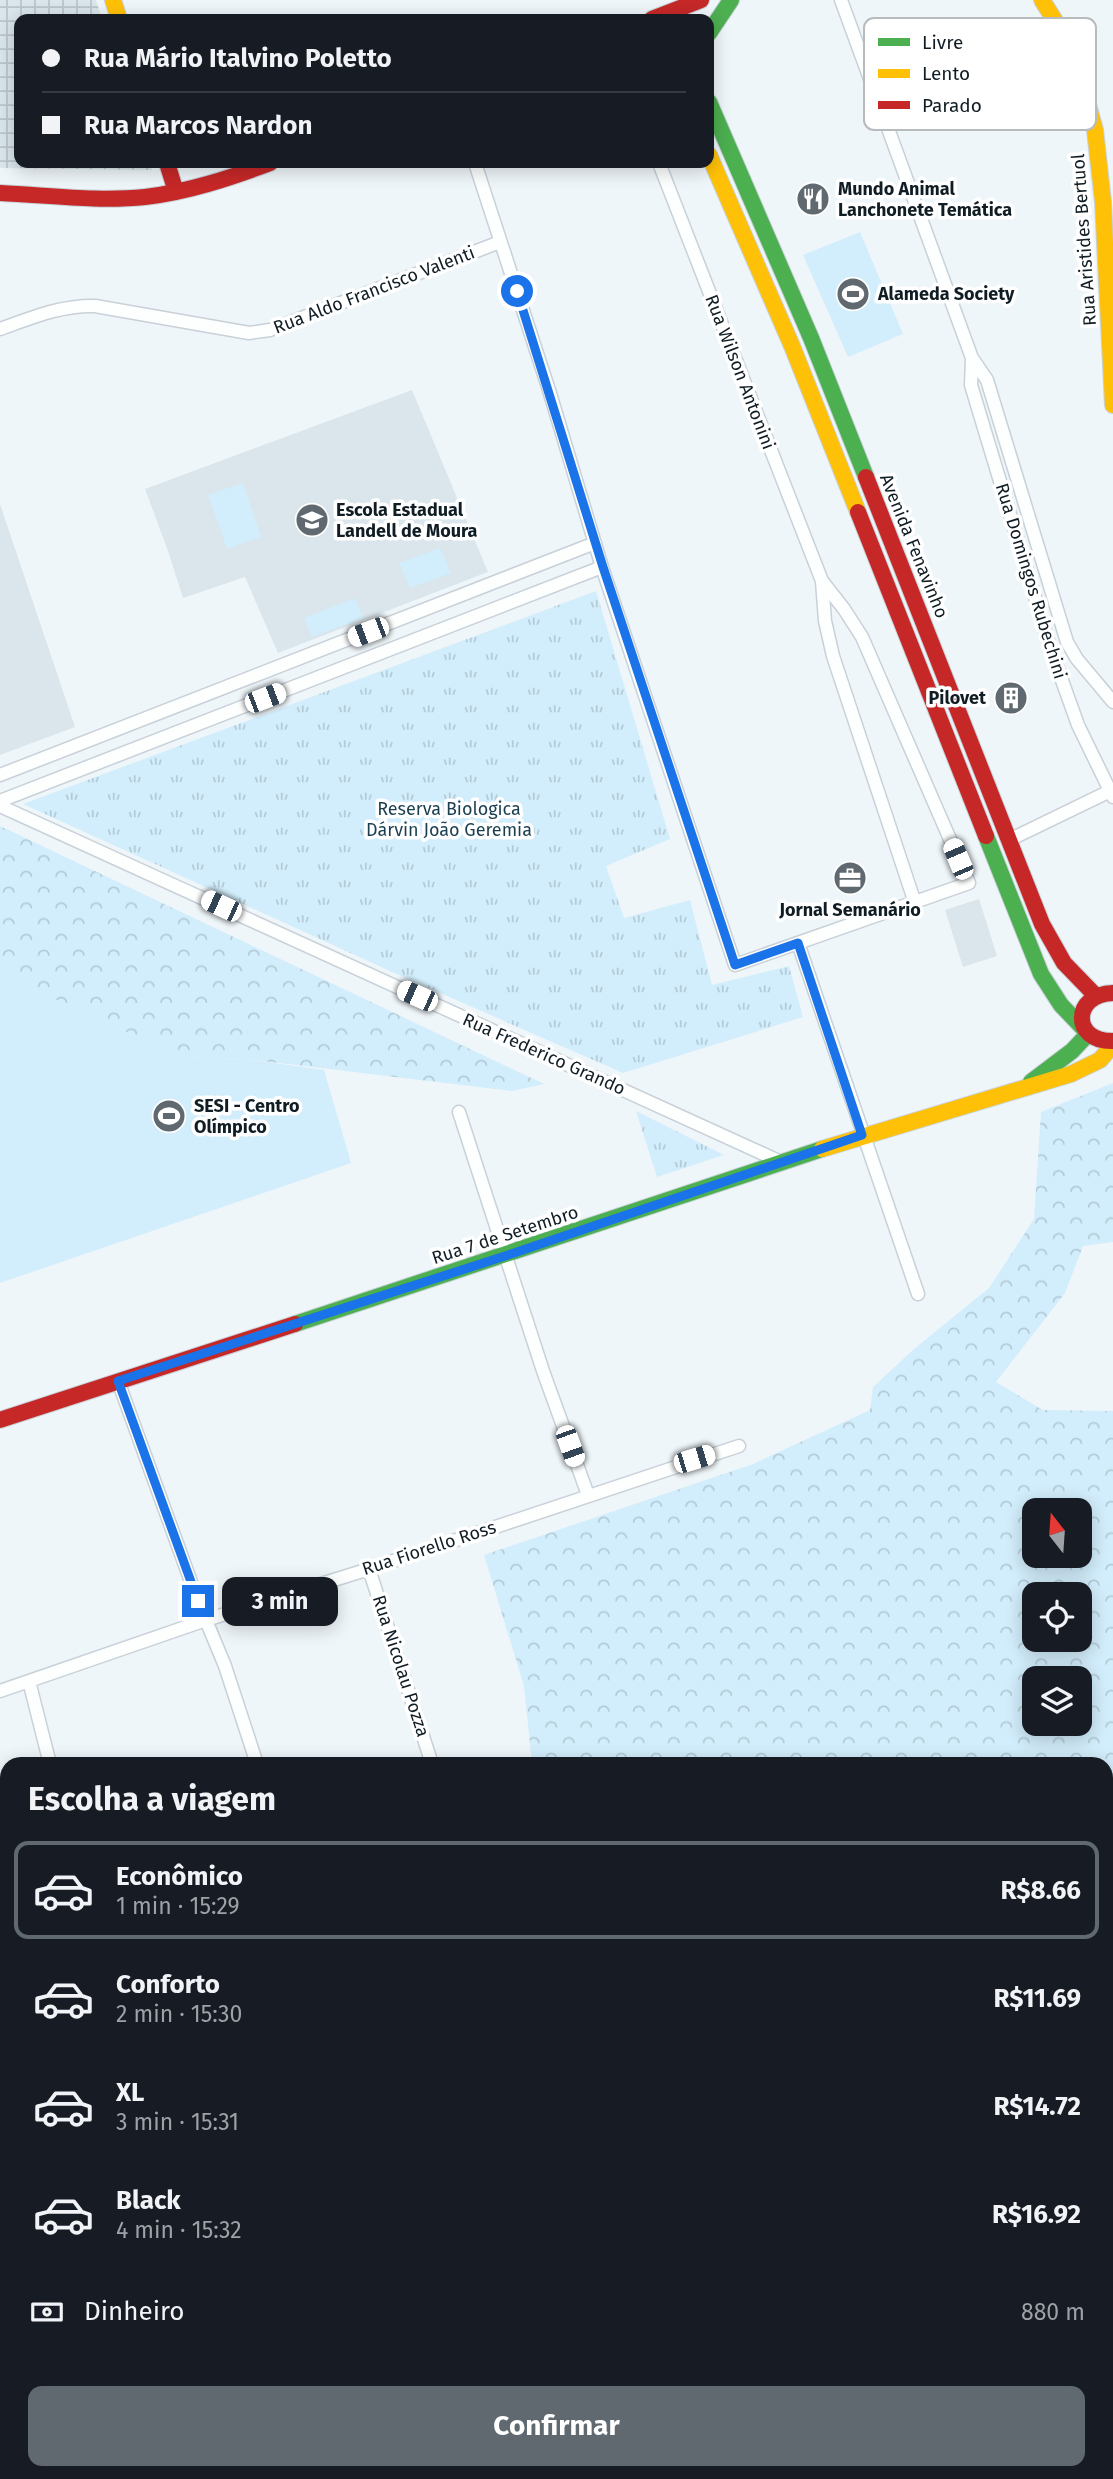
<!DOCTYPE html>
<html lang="pt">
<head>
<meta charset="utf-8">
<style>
  :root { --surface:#171b24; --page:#242831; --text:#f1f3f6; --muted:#9ea1a6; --line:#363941; --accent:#5f696f }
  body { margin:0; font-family:"Fira Sans",sans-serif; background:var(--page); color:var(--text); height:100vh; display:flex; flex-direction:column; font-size:26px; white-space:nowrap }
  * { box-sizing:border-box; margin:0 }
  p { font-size:23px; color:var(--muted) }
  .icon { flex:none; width:38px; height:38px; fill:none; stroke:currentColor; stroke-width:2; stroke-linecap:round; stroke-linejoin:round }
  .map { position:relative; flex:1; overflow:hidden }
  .side { position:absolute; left:0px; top:1757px; width:1113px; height:723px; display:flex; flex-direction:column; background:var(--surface); border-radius:21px 21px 0 0; box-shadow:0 4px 18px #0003 }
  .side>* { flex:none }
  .guide { position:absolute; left:14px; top:14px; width:700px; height:154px; border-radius:14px; box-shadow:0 4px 18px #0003; display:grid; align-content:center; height:154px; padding:0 28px; background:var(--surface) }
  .needle { width:46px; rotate:343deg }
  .tools { position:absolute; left:1022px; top:1498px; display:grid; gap:14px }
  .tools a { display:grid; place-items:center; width:70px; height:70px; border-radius:14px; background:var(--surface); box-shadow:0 4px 18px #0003; font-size:35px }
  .end { position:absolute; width:32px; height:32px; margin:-16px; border:9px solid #1a73e8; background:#fff; box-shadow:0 0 0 4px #fff }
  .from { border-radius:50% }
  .bubble { position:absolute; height:49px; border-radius:14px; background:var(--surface); box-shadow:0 4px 18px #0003; font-size:23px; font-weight:700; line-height:49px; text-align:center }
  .car { position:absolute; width:21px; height:42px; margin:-21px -10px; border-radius:9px; box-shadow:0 0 5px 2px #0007; background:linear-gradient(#fff 24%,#345 0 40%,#fff 0 76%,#345 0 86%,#fff 0) }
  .guide b { display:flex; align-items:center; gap:24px; height:66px; font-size:26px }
  .guide b+b { border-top:2px solid var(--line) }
  .guide i { width:18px; height:18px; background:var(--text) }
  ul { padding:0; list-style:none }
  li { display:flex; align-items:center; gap:21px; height:98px; margin:0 14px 10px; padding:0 14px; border:4px solid transparent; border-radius:14px }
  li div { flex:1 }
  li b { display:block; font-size:26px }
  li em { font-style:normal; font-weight:700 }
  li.selected { border-color:var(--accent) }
  li>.icon { width:63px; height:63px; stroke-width:1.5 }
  h2 { padding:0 28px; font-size:32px; line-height:84px }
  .pay { display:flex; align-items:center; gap:18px; height:77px; padding:0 28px; font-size:26px }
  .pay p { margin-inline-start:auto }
  .cta { display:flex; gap:14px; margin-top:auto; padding:14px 28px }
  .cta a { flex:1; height:80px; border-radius:14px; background:var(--accent); color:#fff; font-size:28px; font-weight:700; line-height:80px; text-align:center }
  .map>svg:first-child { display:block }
  .built { fill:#dae6ec }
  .industrial { fill:url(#industrial-grid) }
  .grass { fill:url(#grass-tufts) }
  .forest { fill:url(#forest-crowns); fill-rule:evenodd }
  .pitch { fill:#d2edfb }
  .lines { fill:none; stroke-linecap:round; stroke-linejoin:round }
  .street-casing { stroke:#c8d1d8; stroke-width:15 }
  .fast-casing { stroke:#c8d1d8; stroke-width:18 }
  .slow-casing { stroke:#c8d1d8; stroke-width:18 }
  .jam-casing { stroke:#c8d1d8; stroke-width:18 }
  .street { stroke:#fdfefe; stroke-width:12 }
  .fast { stroke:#4caf50; stroke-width:16 }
  .slow { stroke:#ffc107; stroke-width:16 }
  .jam { stroke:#c62828; stroke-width:16 }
  .route { stroke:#1a73e8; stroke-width:9 }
  .labels { text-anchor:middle; stroke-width:7; stroke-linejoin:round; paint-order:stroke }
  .poi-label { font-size:18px; font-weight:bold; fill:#111d24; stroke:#fff; text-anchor:start }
  .street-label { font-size:18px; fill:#111d24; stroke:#fff }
  .park-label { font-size:18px; fill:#1b3f50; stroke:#fff }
  .key { fill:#fff; stroke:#b8bbbd; stroke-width:2 }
  .key-label { font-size:19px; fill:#111d24 }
</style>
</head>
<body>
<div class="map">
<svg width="1113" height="2479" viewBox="0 0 1113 2479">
  <defs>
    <pattern id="industrial-grid" width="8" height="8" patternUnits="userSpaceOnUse" patternTransform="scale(1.75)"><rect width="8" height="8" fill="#dae6ec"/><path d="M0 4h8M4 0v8" fill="none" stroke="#bac5ca"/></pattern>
    <pattern id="grass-tufts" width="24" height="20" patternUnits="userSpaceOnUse" patternTransform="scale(1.75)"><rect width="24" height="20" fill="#d2edfb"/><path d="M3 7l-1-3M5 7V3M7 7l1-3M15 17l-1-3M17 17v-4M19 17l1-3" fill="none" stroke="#b3cbd7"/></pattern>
    <pattern id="forest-crowns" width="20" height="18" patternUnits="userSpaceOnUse" patternTransform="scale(1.75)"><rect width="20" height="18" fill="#d2edfb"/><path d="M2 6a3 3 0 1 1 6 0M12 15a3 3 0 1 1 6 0" fill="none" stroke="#b3cbd7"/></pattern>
  </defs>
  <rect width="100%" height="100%" fill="#eff6fa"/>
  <path class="built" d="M 412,390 L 488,572 L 278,653 L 245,577 L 183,598 L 168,551 L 145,489 Z
    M 0,504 L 75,727 L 0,755 Z
    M 979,899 L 997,956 L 963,967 L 945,910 Z"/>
  <path class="industrial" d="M 0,0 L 96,0 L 102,19 L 19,19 L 19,163 L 150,163 L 152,170 L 0,168 Z"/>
  <path class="grass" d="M 596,591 L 670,839 L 606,866 L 624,918 L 690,900 L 712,985 L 789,966 L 803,1017 L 623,1073 L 390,971 L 23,804 Z
    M 636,1111 L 724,1155 L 657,1177 Z"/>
  <path class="forest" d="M 0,826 L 544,1084 L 512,1091 L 246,1059 L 181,1057 L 0,974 Z
    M 1113,1083 L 1113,1242 L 1083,1246 L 1065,1293 L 996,1382 L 1043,1410 L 1113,1411 L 1113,1954 L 1106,1958 L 1106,1764 L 532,1764 L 524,1686 L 484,1555 L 753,1464 L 870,1410 L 873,1387 L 914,1349 L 989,1288 L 1034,1219 L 1041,1112 ZM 1034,1510 L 1080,1510 L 1080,1556 L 1034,1556 ZM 1080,1594 L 1080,1640 L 1034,1640 L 1034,1594 ZM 1034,1678 L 1080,1678 L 1080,1724 L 1034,1724 Z
    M 1113,2250 L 1113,2428 L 1106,2430 L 1106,2253 Z
    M 243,2473 L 406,2473 L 408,2479 L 241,2479 Z
    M 781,2473 L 984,2473 L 981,2474 L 982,2479 L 782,2479 Z"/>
  <path class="pitch" d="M 860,232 L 903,334 L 848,357 L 803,255 Z
    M 243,483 L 261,537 L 227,549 L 208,495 Z
    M 440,548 L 451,573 L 410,588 L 399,563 Z
    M 355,598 L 363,618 L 312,637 L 304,618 Z
    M 0,974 L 181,1057 L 246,1059 L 324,1070 L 351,1163 L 0,1283 Z"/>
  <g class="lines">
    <defs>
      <path id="street" d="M 841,0 L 972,358 L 987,380 L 1067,642 L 1077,659 L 1113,702
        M 475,163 L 549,390 L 602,567 L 735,965 L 969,883 L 862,637 L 844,609 L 822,581 L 659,163
        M 0,329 C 31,318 61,305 95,306 L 249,333 L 270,330 L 500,242
        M 972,358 L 971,385 L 1050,647 L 1078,725 L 1113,797
        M 822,581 L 825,621 L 833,656 L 915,903
        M 0,775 L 595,543
        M 0,801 L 602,567
        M 0,806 L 781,1162
        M 1009,840 L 1110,791
        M 798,943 L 918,1294
        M 459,1112 L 543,1371 L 588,1495
        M 118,1381 L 198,1601 L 225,1666 L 257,1764
        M 369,1569 L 432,1764
        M 29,1681 L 50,1764
        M 0,1691 L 206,1620 L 369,1569 L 739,1446
        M 0,2060 L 7,2058
        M 1106,2071 L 1113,2069
        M 1106,2228 L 1113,2225
        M 0,2233 L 7,2260
        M 0,2429 L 7,2427
        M 491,2473 L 493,2479"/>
      <path id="fast" d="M 709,33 L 731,0
        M 709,102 L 811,338 L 866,477
        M 986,836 L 1041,974 L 1061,1005 L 1083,1028
        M 1031,1082 L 1072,1051 L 1088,1034
        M 295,1324 L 822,1149"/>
      <path id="slow" d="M 113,0 L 119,19
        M 1042,0 L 1060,29 L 1076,61 L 1095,130 L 1103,202 L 1113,405
        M 709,155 L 792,346 L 858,512
        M 822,1149 L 1071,1074 L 1100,1060 L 1113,1045"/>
      <path id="jam" d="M 652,19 L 701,0
        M 167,163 L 176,192
        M 0,193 C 48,195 97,202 145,197 C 188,192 230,178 270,163
        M 866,477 L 1042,924 L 1064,963 L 1095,995
        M 858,512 L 986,836
        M 1113,993 C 1072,994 1071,1042 1113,1041
        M 0,1420 L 295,1324"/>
    </defs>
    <use href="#street" class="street-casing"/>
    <use href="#fast" class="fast-casing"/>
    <use href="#slow" class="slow-casing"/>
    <use href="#jam" class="jam-casing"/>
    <use href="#street" class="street"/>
    <use href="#fast" class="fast"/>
    <use href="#slow" class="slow"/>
    <use href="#jam" class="jam"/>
  </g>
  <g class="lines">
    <path class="route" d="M 198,1601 L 118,1381 L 505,1256 L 862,1135 L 798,943 L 735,965 L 603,567 L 517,291"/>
  </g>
  <defs>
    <symbol id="restaurant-disc" viewBox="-11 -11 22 22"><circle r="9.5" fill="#5f696f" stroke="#fff"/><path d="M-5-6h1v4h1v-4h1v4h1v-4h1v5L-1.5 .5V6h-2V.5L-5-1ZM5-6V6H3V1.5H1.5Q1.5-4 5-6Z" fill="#fff"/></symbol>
    <symbol id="stadium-disc" viewBox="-11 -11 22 22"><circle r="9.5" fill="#5f696f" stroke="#fff"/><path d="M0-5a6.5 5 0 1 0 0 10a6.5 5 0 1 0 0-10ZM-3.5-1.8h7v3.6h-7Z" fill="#fff"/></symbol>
    <symbol id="school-disc" viewBox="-11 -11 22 22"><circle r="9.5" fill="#5f696f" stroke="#fff"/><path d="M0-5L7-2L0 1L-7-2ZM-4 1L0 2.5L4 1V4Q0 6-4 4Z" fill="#fff"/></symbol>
    <symbol id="building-disc" viewBox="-11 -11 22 22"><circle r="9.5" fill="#5f696f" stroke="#fff"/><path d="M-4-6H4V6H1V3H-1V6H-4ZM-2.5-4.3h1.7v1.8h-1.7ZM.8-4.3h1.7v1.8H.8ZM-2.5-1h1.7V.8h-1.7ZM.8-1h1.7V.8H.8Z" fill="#fff"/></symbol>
    <symbol id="office-disc" viewBox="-11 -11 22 22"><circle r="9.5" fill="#5f696f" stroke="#fff"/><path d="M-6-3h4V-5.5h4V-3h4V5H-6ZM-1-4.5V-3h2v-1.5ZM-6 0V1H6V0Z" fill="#fff"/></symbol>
  </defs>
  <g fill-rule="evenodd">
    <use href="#restaurant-disc" x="794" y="180" width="38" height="38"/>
    <use href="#stadium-disc" x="834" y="275" width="38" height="38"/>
    <use href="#school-disc" x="293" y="501" width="38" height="38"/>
    <use href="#building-disc" x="992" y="679" width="38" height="38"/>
    <use href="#office-disc" x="831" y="859" width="38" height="38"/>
    <use href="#stadium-disc" x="150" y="1097" width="38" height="38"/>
  </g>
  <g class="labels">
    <g class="poi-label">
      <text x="838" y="195">Mundo Animal<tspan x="838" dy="21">Lanchonete Temática</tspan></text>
      <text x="878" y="300">Alameda Society</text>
      <text x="336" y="516">Escola Estadual<tspan x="336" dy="21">Landell de Moura</tspan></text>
      <text x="986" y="704" text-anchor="end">Pilovet</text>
      <text x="850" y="916" text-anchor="middle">Jornal Semanário</text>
      <text x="194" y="1112">SESI - Centro<tspan x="194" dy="21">Olímpico</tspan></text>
    </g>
    <g class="street-label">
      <text transform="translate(1084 240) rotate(-94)" y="6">Rua Aristides Bertuol</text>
      <text transform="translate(374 290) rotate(-21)" y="6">Rua Aldo Francisco Valenti</text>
      <text transform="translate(740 372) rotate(69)" y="6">Rua Wilson Antonini</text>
      <text transform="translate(914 546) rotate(68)" y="6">Avenida Fenavinho</text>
      <text transform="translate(1031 581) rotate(73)" y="6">Rua Domingos Rubechini</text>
      <text transform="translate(544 1054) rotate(24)" y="6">Rua Frederico Grando</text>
      <text transform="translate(505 1235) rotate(-18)" y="6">Rua 7 de Setembro</text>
      <text transform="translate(429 1548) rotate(-18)" y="6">Rua Fiorello Ross</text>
      <text transform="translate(401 1666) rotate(72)" y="6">Rua Nicolau Pozza</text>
    </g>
    <g class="park-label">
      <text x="449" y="815">Reserva Biologica<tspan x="449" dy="21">Dárvin João Geremia</tspan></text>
    </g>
  </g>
  <rect x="864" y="18" width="232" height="112" rx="10" class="key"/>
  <rect x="878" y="38" width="32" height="8" fill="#4caf50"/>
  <rect x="878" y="69" width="32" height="9" fill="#ffc107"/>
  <rect x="878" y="101" width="32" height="8" fill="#c62828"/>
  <g class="key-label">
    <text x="922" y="49">Livre</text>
    <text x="922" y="80">Lento</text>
    <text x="922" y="112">Parado</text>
  </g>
</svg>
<div class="tools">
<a><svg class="needle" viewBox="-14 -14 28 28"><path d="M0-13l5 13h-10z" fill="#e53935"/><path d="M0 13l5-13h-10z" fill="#9ea1a6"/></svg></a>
<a><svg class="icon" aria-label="locate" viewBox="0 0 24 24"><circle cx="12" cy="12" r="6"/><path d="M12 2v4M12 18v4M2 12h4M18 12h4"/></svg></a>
<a><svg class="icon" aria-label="layers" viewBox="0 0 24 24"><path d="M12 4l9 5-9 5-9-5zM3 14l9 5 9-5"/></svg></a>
</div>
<i class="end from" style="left:517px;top:291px"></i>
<i class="end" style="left:198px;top:1601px"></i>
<div class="bubble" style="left:222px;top:1577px;width:116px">3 min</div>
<i class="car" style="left:368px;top:632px;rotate:249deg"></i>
<i class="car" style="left:265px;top:698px;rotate:69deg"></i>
<i class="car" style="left:958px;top:859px;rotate:337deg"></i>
<i class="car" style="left:221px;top:906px;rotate:295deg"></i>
<i class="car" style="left:417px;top:996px;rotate:294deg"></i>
<i class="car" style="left:570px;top:1446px;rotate:160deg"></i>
<i class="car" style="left:694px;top:1459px;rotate:73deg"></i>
<div class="guide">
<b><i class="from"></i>Rua Mário Italvino Poletto</b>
<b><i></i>Rua Marcos Nardon</b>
</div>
<section class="side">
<h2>Escolha a viagem</h2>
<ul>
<li class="selected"><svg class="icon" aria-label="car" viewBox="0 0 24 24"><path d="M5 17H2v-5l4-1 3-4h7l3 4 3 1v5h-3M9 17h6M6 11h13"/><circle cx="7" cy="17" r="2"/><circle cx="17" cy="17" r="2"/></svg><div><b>Econômico</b><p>1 min · 15:29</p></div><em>R$8.66</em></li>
<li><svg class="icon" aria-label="car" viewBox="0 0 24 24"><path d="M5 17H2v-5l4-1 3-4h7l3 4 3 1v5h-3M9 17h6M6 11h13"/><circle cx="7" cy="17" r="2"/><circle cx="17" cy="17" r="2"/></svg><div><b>Conforto</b><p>2 min · 15:30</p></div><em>R$11.69</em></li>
<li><svg class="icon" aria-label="car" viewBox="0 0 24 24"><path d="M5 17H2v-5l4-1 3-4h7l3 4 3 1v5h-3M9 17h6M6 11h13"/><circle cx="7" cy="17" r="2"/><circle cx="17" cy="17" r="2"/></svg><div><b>XL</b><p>3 min · 15:31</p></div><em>R$14.72</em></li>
<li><svg class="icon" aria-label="car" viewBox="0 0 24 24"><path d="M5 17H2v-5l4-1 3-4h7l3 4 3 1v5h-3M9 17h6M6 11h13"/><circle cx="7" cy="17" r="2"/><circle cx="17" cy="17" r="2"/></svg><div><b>Black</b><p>4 min · 15:32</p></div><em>R$16.92</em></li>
</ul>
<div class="pay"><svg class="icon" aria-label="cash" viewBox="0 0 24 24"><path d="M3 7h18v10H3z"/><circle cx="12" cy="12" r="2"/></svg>Dinheiro<p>880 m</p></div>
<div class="cta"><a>Confirmar</a></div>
</section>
</div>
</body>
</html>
